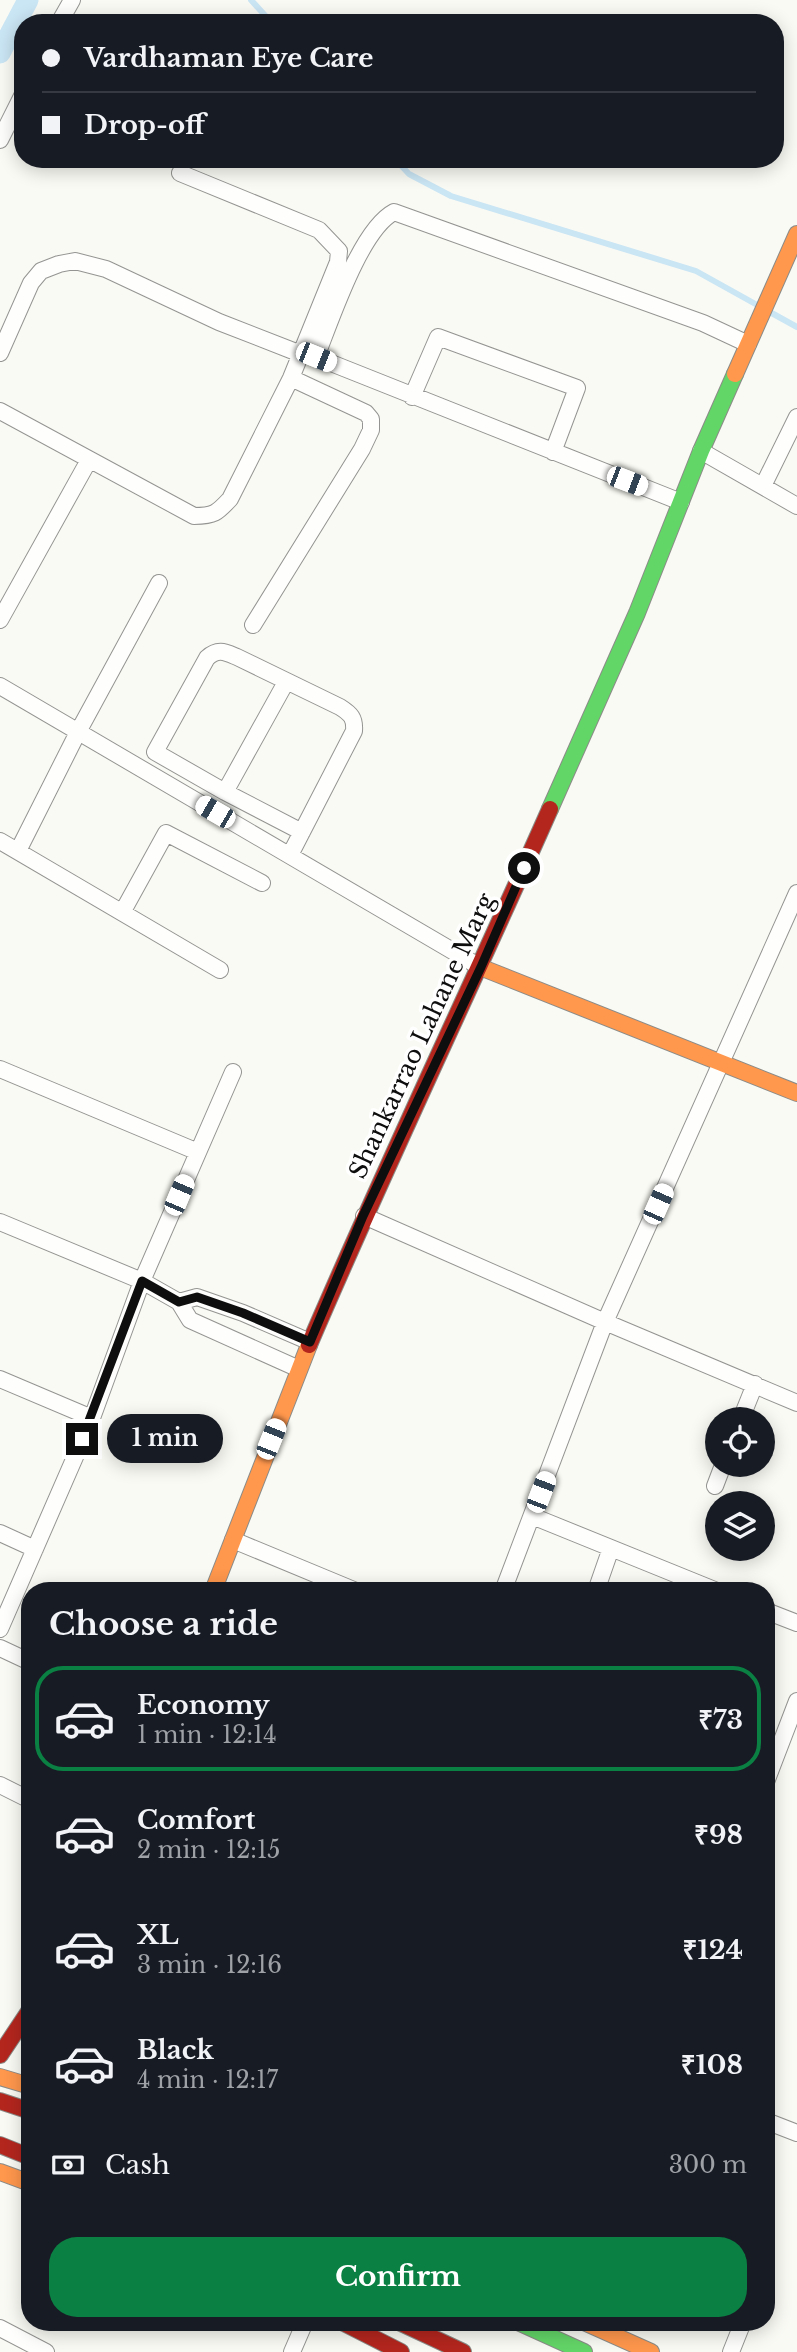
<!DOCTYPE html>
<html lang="en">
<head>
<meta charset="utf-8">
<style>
  :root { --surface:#171b24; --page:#242831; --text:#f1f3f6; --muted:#9ea1a6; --line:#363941; --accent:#0b8043 }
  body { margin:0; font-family:"Libre Baskerville",serif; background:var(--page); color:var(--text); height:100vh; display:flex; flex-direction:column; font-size:26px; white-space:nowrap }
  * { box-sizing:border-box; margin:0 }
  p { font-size:23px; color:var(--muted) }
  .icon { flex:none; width:38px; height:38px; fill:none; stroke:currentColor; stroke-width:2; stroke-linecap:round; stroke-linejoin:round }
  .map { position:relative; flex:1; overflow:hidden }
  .side { position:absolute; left:21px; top:1582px; width:754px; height:749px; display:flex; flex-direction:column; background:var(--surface); border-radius:28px; box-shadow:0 4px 18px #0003 }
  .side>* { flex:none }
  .top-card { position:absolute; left:14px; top:14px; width:770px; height:154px; border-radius:28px; box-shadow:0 4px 18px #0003; display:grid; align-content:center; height:154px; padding:0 28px; background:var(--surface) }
  .tools { position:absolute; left:705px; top:1407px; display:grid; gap:14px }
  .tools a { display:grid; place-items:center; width:70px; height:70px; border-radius:50%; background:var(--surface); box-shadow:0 4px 18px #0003; font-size:35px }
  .end { position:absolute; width:32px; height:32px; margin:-16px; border:9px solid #0e0e0e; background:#fff; box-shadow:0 0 0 4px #fff }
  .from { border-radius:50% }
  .bubble { position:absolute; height:49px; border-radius:24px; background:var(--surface); box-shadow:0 4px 18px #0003; font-size:23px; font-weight:700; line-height:49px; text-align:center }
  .car { position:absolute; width:21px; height:42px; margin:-21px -10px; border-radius:9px; box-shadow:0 0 5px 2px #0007; background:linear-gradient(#fff 24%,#345 0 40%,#fff 0 76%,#345 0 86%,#fff 0) }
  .top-card b { display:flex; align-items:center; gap:24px; height:66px; font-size:26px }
  .top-card b+b { border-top:2px solid var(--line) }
  .top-card i { width:18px; height:18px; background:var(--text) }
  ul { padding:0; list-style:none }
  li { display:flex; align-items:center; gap:21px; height:105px; margin:0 14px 10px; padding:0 14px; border:4px solid transparent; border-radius:28px }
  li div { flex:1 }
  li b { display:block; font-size:26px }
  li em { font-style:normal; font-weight:700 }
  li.on { border-color:var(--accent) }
  li>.icon { width:63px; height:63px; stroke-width:1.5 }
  h2 { padding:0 28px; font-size:32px; line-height:84px }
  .pay { display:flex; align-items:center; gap:18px; height:77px; padding:0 28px; font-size:26px }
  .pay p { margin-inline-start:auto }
  .button { display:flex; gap:14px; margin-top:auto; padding:14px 28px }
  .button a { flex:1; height:80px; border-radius:28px; background:var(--accent); color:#fff; font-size:28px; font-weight:700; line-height:80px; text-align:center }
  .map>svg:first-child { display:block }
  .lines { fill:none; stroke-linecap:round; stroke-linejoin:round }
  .stream { stroke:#cae5f4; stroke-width:6 }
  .canal { stroke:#cae5f4; stroke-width:21 }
  .street-casing { stroke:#949492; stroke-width:18 }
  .fast-casing { stroke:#8b8b88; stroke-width:18 }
  .slow-casing { stroke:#8b8b88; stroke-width:18 }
  .jam-casing { stroke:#8b8b88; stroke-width:18 }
  .street { stroke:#fefefd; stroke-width:16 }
  .fast { stroke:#63d668; stroke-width:16 }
  .slow { stroke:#ff974d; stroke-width:16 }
  .jam { stroke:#b3261e; stroke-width:16 }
  .route { stroke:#0e0e0e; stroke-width:9 }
  .labels { text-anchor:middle; stroke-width:7; stroke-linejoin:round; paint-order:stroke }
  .street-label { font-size:24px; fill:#0e0e0e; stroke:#fff }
</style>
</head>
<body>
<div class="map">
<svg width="797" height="2352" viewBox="0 0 797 2352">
  <rect width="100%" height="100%" fill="#fafaf4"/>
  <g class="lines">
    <path class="stream" d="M 251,0 L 272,23
      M 395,159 L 409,174 L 451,196 L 696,271 L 759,306
      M 768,311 L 797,327"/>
    <path class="canal" d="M 0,53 L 28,0"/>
    <defs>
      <path id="street" d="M 59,23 L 72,0
        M 0,140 L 23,94
        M 0,353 L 31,283 L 41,271 L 59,264 L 75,261 L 106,269 L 219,322 L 301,354
        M 412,397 L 438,337 L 577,388 L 553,452
        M 0,411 L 194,516 C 214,516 217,513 230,499 L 291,378 L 338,262 L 339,251 L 319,230 L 180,173
        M 701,451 L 797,506
        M 763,486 L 797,417
        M 681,502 L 316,357 C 331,320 360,230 394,212 L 703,323 L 748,344
        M 0,620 L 89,460
        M 253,625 L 362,449 L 371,430 L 371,419 L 366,413 L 291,378
        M 0,686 L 480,967
        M 225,792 L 286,682
        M 0,841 L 220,970
        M 18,851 L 78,732 L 159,583
        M 290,855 L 354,731 C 355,718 351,714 340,707 L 237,657 C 225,652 218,648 207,658 L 155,752 L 225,792 L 302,832
        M 123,911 L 166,833 L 262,883
        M 0,1069 L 198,1152
        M 364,1216 L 605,1322 L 797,1403
        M 0,1222 L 142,1281 L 179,1302 L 190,1320 L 299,1369
        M 179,1302 L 197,1297 L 243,1313 L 310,1342
        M 0,1379 L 92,1418
        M 741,1419 L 755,1384
        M 715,1486 L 723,1465
        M 532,1516 L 717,1591
        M 0,1533 L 35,1549
        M 233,1540 L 356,1591
        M 503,1591 L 605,1322 L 797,893
        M 596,1591 L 611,1548
        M 766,1611 L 797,1623
        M 0,1629 L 92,1418 L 142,1281 L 233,1072
        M 0,1648 L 30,1662
        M 766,1782 L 797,1701
        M 0,1785 L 30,1800
        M 766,2121 L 797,2133
        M 0,2328 L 46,2352
        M 292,2352 L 305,2322
        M 731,2352 L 743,2322"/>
      <path id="fast" d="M 550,809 L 637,613 L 701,451 L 735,374
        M 518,2322 L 584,2352"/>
      <path id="slow" d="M 735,374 L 797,234
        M 480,967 L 797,1093
        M 213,1591 L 309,1345
        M 0,2077 L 30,2086
        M 0,2172 L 30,2183
        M 584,2322 L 651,2352"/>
      <path id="jam" d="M 309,1345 C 386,1165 471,988 550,809
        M 0,2055 L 30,2010
        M 0,2101 L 30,2111
        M 0,2145 L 30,2157
        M 342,2322 L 401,2352
        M 399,2322 L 463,2352"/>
    </defs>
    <use href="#street" class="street-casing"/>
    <use href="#fast" class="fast-casing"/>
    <use href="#slow" class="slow-casing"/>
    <use href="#jam" class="jam-casing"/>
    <use href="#street" class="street"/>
    <use href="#fast" class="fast"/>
    <use href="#slow" class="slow"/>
    <use href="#jam" class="jam"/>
  </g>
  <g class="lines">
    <path class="route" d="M 82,1439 L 142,1281 L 179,1302 L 197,1297 L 243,1313 L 310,1342 L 363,1216 L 481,967 L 524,868"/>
  </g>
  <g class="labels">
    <g class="street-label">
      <text transform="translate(422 1036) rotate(-65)" y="8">Shankarrao Lahane Marg</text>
    </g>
  </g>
</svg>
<div class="tools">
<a><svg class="icon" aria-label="locate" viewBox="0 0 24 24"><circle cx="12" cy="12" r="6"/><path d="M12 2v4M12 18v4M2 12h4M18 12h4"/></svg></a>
<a><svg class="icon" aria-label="layers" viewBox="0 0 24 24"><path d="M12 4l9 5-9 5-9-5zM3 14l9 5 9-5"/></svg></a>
</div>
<i class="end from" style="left:524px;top:868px"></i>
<i class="end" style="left:82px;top:1439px"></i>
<div class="bubble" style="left:107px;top:1414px;width:116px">1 min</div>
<i class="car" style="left:316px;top:357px;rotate:112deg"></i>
<i class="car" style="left:627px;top:481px;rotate:111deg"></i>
<i class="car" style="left:215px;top:812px;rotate:300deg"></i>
<i class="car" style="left:179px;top:1195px;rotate:23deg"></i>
<i class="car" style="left:658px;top:1204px;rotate:24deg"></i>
<i class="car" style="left:271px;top:1439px;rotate:22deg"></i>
<i class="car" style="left:541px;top:1492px;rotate:21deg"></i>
<div class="top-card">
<b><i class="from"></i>Vardhaman Eye Care</b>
<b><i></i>Drop-off</b>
</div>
<section class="side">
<h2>Choose a ride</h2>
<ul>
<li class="on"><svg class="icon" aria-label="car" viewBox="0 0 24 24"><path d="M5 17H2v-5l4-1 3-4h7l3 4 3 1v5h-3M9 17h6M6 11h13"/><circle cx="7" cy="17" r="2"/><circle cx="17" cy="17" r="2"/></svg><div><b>Economy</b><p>1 min · 12:14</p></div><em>₹73</em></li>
<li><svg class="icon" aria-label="car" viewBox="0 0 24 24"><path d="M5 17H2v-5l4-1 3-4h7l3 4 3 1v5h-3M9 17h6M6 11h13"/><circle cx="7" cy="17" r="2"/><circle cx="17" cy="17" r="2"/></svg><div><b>Comfort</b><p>2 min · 12:15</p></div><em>₹98</em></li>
<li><svg class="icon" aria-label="car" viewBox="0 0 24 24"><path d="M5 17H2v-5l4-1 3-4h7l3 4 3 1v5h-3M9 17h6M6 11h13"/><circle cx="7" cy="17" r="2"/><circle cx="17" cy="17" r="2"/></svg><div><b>XL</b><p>3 min · 12:16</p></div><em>₹124</em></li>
<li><svg class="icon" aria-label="car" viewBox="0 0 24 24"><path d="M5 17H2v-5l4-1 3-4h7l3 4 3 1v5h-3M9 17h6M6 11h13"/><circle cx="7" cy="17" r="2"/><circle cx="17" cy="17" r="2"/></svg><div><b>Black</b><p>4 min · 12:17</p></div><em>₹108</em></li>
</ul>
<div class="pay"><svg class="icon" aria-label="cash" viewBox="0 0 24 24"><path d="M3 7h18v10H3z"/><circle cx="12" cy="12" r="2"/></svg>Cash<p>300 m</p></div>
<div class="button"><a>Confirm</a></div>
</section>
</div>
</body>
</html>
